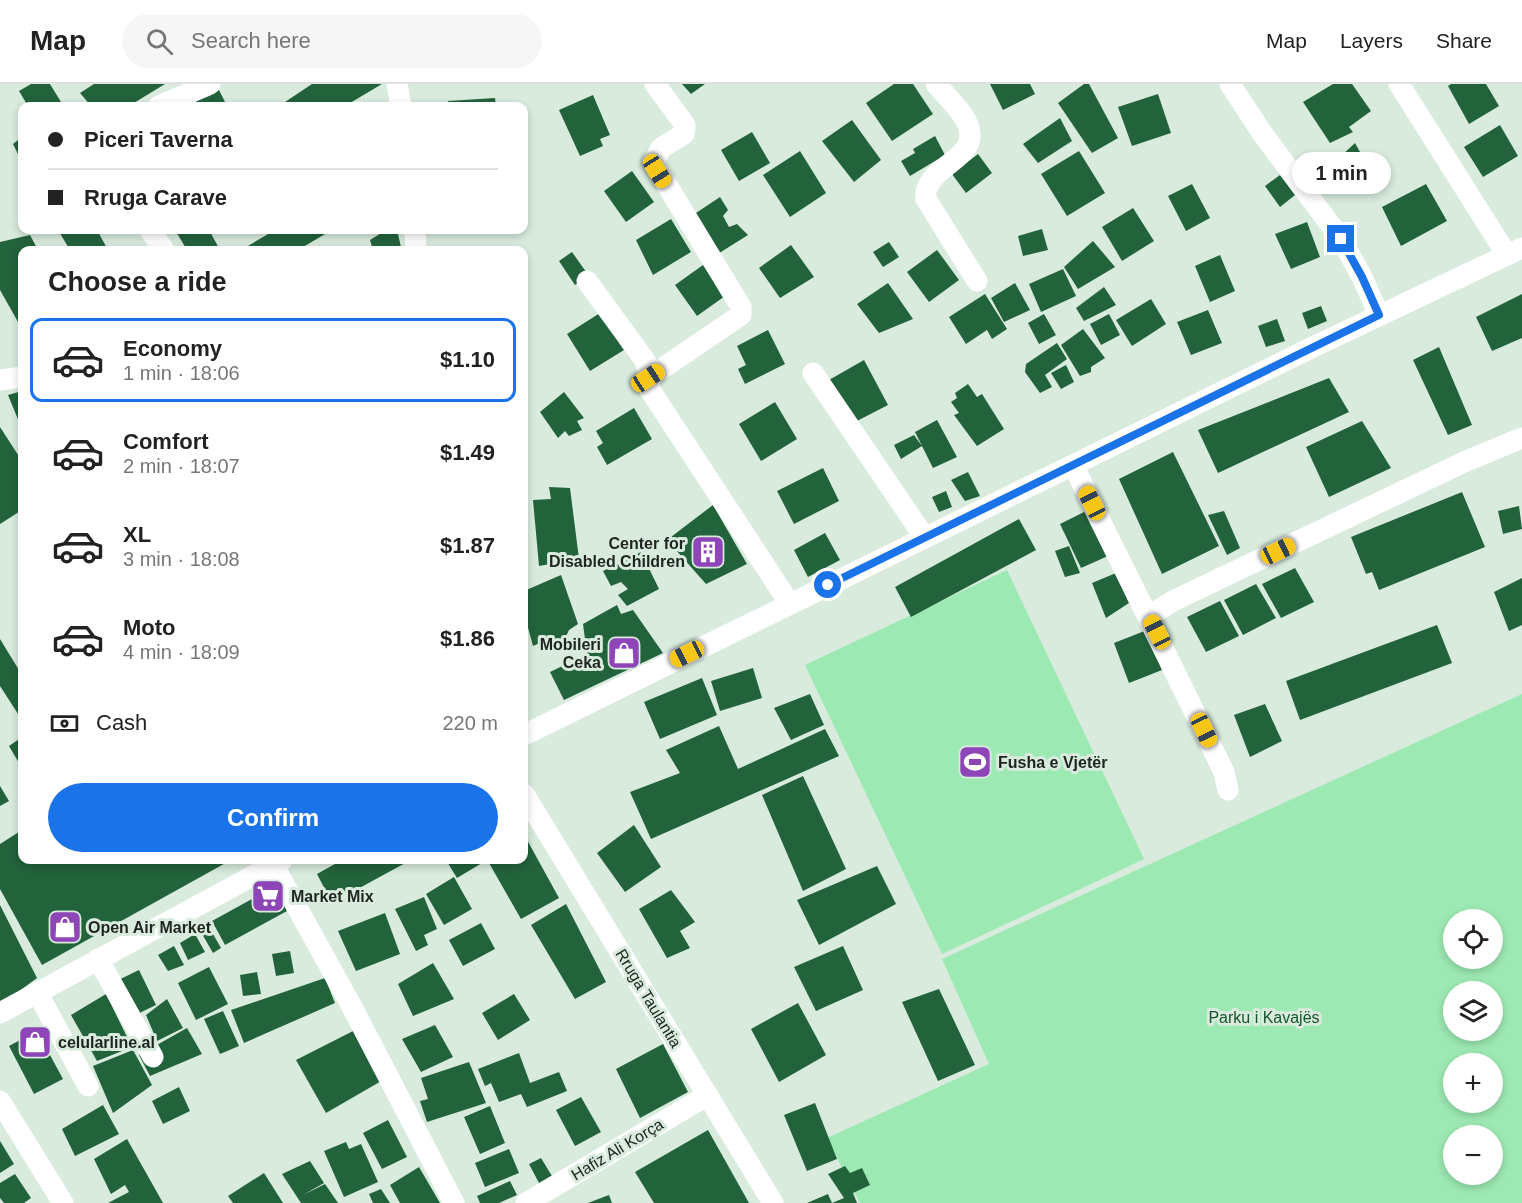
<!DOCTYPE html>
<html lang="en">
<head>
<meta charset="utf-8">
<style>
  :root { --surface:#fff; --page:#f6f6f6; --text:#222; --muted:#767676; --line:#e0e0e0; --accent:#1a73e8 }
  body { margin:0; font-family:Arial,sans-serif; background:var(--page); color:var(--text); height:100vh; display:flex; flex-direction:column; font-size:22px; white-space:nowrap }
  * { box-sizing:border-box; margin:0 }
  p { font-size:20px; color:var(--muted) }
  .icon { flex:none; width:33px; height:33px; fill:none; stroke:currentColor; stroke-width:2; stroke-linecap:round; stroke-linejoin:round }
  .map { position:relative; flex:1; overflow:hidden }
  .panel { position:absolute; left:18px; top:162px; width:510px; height:618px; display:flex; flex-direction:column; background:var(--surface); border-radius:12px; box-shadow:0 3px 9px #0003 }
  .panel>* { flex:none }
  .top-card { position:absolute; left:18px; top:18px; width:510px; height:132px; border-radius:12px; box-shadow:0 3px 9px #0003; display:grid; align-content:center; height:132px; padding:0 30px; background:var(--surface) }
  .fabs { position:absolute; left:1443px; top:825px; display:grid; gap:12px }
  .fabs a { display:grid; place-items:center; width:60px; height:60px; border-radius:50%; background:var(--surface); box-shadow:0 3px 9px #0003; font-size:30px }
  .end { position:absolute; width:27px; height:27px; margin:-14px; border:8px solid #1a73e8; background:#fff; box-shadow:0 0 0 3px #fff }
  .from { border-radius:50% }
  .bubble { position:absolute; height:42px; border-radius:21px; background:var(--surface); box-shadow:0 3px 9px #0003; font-size:20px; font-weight:700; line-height:42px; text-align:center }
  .car { position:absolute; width:18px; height:36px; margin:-18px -9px; border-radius:8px; box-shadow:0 0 4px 2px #0007; background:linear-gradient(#f5c518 24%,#345 0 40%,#f5c518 0 76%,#345 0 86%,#f5c518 0) }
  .top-card b { display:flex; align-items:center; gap:21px; height:57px; font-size:22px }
  .top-card b+b { border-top:2px solid var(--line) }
  .top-card i { width:15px; height:15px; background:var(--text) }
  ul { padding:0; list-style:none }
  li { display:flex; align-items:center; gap:18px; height:84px; margin:0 12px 9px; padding:0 18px; border:3px solid transparent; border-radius:12px }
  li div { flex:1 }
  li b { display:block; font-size:22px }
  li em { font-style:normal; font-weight:700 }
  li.on { border-color:var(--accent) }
  li>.icon { width:54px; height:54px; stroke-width:1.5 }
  h2 { padding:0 30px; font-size:27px; line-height:72px }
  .pay { display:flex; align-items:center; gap:15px; height:66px; padding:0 30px; font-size:22px }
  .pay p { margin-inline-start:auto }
  .button { display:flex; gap:12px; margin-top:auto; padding:12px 30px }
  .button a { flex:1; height:69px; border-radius:36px; background:var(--accent); color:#fff; font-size:24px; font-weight:700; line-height:69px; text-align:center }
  header { display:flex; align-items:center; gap:36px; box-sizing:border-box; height:84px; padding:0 30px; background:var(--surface); border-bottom:2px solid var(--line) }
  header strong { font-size:28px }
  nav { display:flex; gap:33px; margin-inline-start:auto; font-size:21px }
  .search { width:420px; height:54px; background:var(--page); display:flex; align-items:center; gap:15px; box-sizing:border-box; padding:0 21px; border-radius:33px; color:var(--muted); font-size:22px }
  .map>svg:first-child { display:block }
  .green { fill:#9de9b3; fill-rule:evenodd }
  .building { fill:#22633b }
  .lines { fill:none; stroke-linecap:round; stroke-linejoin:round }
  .minor { stroke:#fff; stroke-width:21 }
  .route { stroke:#1a73e8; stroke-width:8 }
  .labels { text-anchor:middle; stroke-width:6; stroke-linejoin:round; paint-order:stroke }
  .poi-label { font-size:16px; font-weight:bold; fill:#1e241f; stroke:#d8ebdd; text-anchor:start }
  .street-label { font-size:16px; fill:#1e241f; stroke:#d8ebdd }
  .park-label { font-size:16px; fill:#16542f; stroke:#d8ebdd }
</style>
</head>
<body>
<header>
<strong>Map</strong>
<div class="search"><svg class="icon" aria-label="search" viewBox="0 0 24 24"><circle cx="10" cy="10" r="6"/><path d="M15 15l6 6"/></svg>Search here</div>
<nav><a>Map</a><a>Layers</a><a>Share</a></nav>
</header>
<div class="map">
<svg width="1522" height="1119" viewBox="0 0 1522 1119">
  <rect width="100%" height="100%" fill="#d8ebdd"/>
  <path class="green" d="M 1007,486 L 1144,775 L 942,870 L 805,581 Z
    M 1522,610 L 1522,1119 L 860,1119 L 827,1054 L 989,980 L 942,875 ZM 1454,836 L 1492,836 L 1492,874 L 1454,874 ZM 1454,908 L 1492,908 L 1492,946 L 1454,946 ZM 1454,980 L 1492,980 L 1492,1018 L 1454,1018 ZM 1454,1052 L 1492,1052 L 1492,1090 L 1454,1090 Z"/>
  <path class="building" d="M 31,0 L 50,0 L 61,18 L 53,22 L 28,22 L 19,7 Z
    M 94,0 L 165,0 L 129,22 L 91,22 L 80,9 Z
    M 312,0 L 382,0 L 345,22 L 279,22 Z
    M 682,0 L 705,0 L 691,10 Z
    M 894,0 L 913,0 L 933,30 L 892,57 L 866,19 Z
    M 990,0 L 1030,0 L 1035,10 L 1003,26 Z
    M 1084,0 L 1089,0 L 1118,54 L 1092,69 L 1058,19 Z
    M 1333,0 L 1352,0 L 1371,27 L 1349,43 L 1353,48 L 1330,59 L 1303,18 Z
    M 1451,0 L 1486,0 L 1499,22 L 1469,40 L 1448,2 Z
    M 219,6 L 227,22 L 183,22 Z
    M 1158,10 L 1171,49 L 1132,62 L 1118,23 Z
    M 593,11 L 610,51 L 600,55 L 603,62 L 580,72 L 559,26 Z
    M 495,14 L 496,22 L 448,22 L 448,17 Z
    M 1060,34 L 1072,57 L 1038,79 L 1023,60 Z
    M 852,36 L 881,76 L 854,98 L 822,57 Z
    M 1500,41 L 1518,72 L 1483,93 L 1464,63 Z
    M 752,48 L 770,79 L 739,97 L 721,66 Z
    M 935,52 L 945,71 L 910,92 L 901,77 L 915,69 L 913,65 Z
    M 22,53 L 22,78 L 13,60 Z
    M 1355,59 L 1365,77 L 1372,75 L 1383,97 L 1356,110 L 1349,96 L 1353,87 L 1341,72 Z
    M 800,67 L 826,109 L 790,133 L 763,91 Z
    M 1079,67 L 1105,109 L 1067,132 L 1041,90 Z
    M 978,70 L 992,89 L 966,109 L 952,90 Z
    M 632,87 L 654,118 L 626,138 L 604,107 Z
    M 1280,91 L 1295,111 L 1280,123 L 1265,102 Z
    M 1192,100 L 1210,134 L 1186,147 L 1168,112 Z
    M 1426,100 L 1447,137 L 1401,162 L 1382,123 Z
    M 720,113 L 728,126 L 723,132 L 729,143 L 737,140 L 748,151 L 713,173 L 690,133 Z
    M 1133,124 L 1154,157 L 1122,177 L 1102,143 Z
    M 671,135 L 691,168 L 653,191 L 636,156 Z
    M 1307,138 L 1320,173 L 1291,185 L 1275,150 Z
    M 1042,145 L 1048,166 L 1023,172 L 1018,152 Z
    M 58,146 L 97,146 L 108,166 L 70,166 Z
    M 175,146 L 209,146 L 220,166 L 187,166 Z
    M 275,146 L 332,146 L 298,166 L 241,166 Z
    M 386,146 L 397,146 L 401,163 L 373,166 L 370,156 Z
    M 30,151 L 38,166 L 22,166 L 22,245 L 0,206 L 0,158 Z
    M 1093,157 L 1115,183 L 1078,205 L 1064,183 Z
    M 889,158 L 899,173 L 883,183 L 873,168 Z
    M 791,161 L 814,193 L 780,214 L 759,184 Z
    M 937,166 L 959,196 L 929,218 L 907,188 Z
    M 572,168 L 589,192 L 575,201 L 559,177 Z
    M 1220,171 L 1235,207 L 1210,218 L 1195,182 Z
    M 703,181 L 725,212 L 697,232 L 675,201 Z
    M 1063,185 L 1076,212 L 1041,228 L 1029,200 Z
    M 888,199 L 913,235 L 879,249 L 857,220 Z
    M 1015,199 L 1030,226 L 1004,238 L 991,214 Z
    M 1104,203 L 1116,221 L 1084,237 L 1076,224 Z
    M 985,210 L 1007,245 L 992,255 L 987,246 L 966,260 L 949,233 Z
    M 1522,210 L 1522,254 L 1492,267 L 1476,233 Z
    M 1151,215 L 1166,240 L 1132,262 L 1116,236 Z
    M 1321,222 L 1327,237 L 1308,245 L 1302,229 Z
    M 1208,226 L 1222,259 L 1191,271 L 1177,238 Z
    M 600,229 L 624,266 L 590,287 L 567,250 Z
    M 1044,230 L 1056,251 L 1039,260 L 1028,239 Z
    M 1109,230 L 1120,251 L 1101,261 L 1090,240 Z
    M 1277,235 L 1285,257 L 1266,263 L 1258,242 Z
    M 1083,245 L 1105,274 L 1091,283 L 1091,288 L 1080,292 L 1061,261 Z
    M 768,246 L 785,280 L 745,300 L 738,285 L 746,281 L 737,262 Z
    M 1057,259 L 1067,275 L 1045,291 L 1052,303 L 1040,309 L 1025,288 L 1026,280 Z
    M 1439,263 L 1472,341 L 1448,351 L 1413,276 Z
    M 864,276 L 888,321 L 855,338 L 829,296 Z
    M 1066,281 L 1074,298 L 1061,305 L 1051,289 Z
    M 1329,294 L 1349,328 L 1218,389 L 1198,346 Z
    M 968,300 L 977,313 L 982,310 L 1004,345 L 977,362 L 954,331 L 959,329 L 951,318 L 957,314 L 955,309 Z
    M 22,307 L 22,345 L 8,311 Z
    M 564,308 L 584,334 L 577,337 L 582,346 L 569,352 L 565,347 L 558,354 L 540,328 Z
    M 775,318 L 797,355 L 761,377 L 739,340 Z
    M 634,324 L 652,355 L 607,381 L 597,363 L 603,359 L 596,347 Z
    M 937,336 L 957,373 L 933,384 L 915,348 Z
    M 1362,337 L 1391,384 L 1329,413 L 1306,363 Z
    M 0,343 L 22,377 L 22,426 L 0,440 Z
    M 914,351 L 922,362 L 901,375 L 894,361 Z
    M 1173,368 L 1219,462 L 1162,490 L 1119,395 Z
    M 823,384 L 839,417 L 794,440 L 777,407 Z
    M 968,388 L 980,412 L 965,417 L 951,396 Z
    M 549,403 L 570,404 L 579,475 L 539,482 L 533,416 L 551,415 Z
    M 946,407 L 952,423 L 939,428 L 932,413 Z
    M 1462,408 L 1485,463 L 1379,506 L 1372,488 L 1366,490 L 1351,453 Z
    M 713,421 L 747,480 L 706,500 L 667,456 Z
    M 1519,422 L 1522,445 L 1503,450 L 1498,427 Z
    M 1086,427 L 1108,472 L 1081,484 L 1060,440 Z
    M 1224,427 L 1240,464 L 1227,471 L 1208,431 Z
    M 1019,435 L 1036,466 L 911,533 L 895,503 Z
    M 825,449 L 840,476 L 808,493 L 794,466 Z
    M 1069,462 L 1080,489 L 1065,493 L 1055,467 Z
    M 641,468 L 659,505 L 627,522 L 618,511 L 628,505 L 621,498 L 611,502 L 603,487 Z
    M 1295,484 L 1314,518 L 1281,534 L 1262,500 Z
    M 1116,489 L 1129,519 L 1106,534 L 1092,499 Z
    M 561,491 L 578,540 L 569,546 L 562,561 L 554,563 L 545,557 L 533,562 L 524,529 L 524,507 Z
    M 1522,494 L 1522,541 L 1509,547 L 1494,508 Z
    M 1256,500 L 1276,534 L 1243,551 L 1224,516 Z
    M 1220,517 L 1239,552 L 1206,568 L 1187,533 Z
    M 617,521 L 621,530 L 633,526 L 663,569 L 564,616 L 550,588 L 587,570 L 583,540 Z
    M 1437,541 L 1452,579 L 1300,636 L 1286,597 Z
    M 1147,546 L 1162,586 L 1129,599 L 1114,559 Z
    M 0,555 L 22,591 L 22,636 L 0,602 Z
    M 753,584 L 762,614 L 720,627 L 711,597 Z
    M 702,594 L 717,631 L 660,655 L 644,618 Z
    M 810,610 L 824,641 L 791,656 L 774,624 Z
    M 1265,620 L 1282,657 L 1250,673 L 1234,631 Z
    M 719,642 L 738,685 L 825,645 L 839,672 L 651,755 L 630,708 L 680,689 L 666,666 Z
    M 22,653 L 22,684 L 9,662 Z
    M 803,692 L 846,785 L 803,807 L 762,711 Z
    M 0,702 L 9,717 L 0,722 Z
    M 634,741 L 661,783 L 625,808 L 597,769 Z
    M 22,746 L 22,776 L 231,776 L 42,881 L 0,805 L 0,760 Z
    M 526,754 L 559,814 L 521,835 L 489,779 L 495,776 L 524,776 Z
    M 342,776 L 408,776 L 409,777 L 332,819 L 317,790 Z
    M 446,776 L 487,776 L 457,794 Z
    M 877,782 L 896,820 L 819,861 L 797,816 Z
    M 454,793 L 472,825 L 444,841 L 426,810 Z
    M 274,803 L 287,827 L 225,861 L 212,837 Z
    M 671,806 L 695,838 L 680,847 L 690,864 L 667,874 L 639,825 Z
    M 424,813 L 437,845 L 424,851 L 428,861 L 416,867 L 395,825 Z
    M 566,820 L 606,898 L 575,915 L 531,841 Z
    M 0,821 L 37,894 L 0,921 Z
    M 385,829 L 400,870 L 356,887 L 338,847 Z
    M 481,839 L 495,865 L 463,882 L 449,856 Z
    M 209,843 L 221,864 L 213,869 L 201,848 Z
    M 195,850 L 205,868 L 188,876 L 180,859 Z
    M 174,862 L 184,881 L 168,887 L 158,871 Z
    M 843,862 L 863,906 L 816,927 L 794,883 Z
    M 290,867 L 294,889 L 276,892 L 272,870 Z
    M 433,879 L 454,915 L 413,932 L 398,900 Z
    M 209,883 L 228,920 L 196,936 L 178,899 Z
    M 139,886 L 156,921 L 125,936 L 108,901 Z
    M 257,888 L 261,910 L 243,912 L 240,891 Z
    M 325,894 L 335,919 L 244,959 L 231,926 Z
    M 939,905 L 975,981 L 938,997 L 902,918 Z
    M 106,910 L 132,963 L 97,977 L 71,931 Z
    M 514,910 L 530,936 L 498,956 L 482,929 Z
    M 167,915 L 183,944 L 157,957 L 146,931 Z
    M 798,919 L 826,971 L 779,998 L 751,945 Z
    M 223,927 L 239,962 L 220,970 L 204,935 Z
    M 435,941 L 453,973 L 421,988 L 402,955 Z
    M 187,944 L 202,970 L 150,992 L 139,971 Z
    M 357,945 L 383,996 L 326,1029 L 296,976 Z
    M 37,947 L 63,995 L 34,1010 L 9,962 Z
    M 663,960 L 688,1008 L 640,1034 L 616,985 Z
    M 133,966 L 152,1001 L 113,1029 L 93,982 Z
    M 519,969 L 530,999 L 559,988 L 567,1007 L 527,1023 L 521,1010 L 499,1018 L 491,999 L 485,1002 L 478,985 Z
    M 469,978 L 486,1019 L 427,1038 L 420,1017 L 428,1015 L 421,994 Z
    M 179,1003 L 190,1027 L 163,1040 L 152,1017 Z
    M 581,1013 L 601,1048 L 575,1062 L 556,1026 Z
    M 815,1019 L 837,1075 L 807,1087 L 784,1031 Z
    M 103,1021 L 119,1050 L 75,1072 L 62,1045 Z
    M 490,1022 L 505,1059 L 480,1070 L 464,1033 Z
    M 388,1036 L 407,1073 L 382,1085 L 363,1049 Z
    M 708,1046 L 749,1119 L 654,1119 L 635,1088 Z
    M 127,1055 L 163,1119 L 108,1119 L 129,1108 L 125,1101 L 111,1110 L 94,1075 Z
    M 0,1057 L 14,1080 L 0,1089 Z
    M 346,1058 L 349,1065 L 361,1060 L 378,1098 L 344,1113 L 324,1067 Z
    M 509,1065 L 519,1089 L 485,1103 L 475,1079 Z
    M 541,1074 L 552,1092 L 539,1099 L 529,1080 Z
    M 310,1077 L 324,1099 L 303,1111 L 325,1100 L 338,1119 L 301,1119 L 282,1090 Z
    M 845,1082 L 850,1089 L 862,1084 L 870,1101 L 853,1109 L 857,1119 L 807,1119 L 828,1110 L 832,1119 L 844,1114 L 828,1090 Z
    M 419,1083 L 440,1119 L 400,1119 L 390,1101 Z
    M 264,1089 L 283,1119 L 233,1119 L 228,1112 Z
    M 15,1090 L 31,1114 L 24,1119 L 4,1119 L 0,1114 L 0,1099 Z
    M 510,1097 L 517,1111 L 499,1119 L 480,1119 L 477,1112 Z
    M 381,1105 L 390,1119 L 373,1119 L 369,1110 Z
    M 609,1111 L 612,1119 L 588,1119 Z"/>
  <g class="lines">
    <path class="minor" d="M 397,0 L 401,22
      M 936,0 C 946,12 962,26 968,41 C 982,76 922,82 926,115 L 977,197
      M 1230,0 L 1262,49 L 1341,155 L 1362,193 L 1379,231
      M 1399,0 L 1507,171
      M 159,22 L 210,0
      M 150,146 L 164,166
      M 415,146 L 416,166
      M 587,197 L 646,278 L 650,306 L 790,520
      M 813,289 L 925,454
      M 648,294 L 741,231 L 741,223 L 653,78 L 661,64 L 684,50 L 685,41 L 655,0
      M 0,296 L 22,293
      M 1073,381 L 1224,688 L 1228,706
      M 1149,532 L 1173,517 L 1464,378 L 1522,354
      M 524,651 L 1313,263 L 1522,164
      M 524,710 L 773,1119
      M 273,780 L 351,921 L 454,1119
      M 98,875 L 153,973
      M 37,908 L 88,1002
      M 0,929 L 282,776
      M 0,1017 L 63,1119
      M 526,1119 L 708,1011"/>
  </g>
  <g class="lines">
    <path class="route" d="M 828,501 L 1379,231 L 1362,193 L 1341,155"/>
  </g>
  <defs>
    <symbol id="building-square" viewBox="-11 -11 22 22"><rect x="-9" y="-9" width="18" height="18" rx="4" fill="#8d45b7" stroke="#d8ebdd"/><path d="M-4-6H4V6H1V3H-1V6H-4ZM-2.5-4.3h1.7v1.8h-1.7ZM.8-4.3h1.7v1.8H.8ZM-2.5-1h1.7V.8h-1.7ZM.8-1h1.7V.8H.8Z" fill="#fff"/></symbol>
    <symbol id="shop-square" viewBox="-11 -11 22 22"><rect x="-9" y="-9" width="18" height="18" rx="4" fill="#8d45b7" stroke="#d8ebdd"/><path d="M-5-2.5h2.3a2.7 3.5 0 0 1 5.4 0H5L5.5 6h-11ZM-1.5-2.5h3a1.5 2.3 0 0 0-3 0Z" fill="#fff"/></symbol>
    <symbol id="stadium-square" viewBox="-11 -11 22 22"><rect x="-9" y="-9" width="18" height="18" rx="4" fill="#8d45b7" stroke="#d8ebdd"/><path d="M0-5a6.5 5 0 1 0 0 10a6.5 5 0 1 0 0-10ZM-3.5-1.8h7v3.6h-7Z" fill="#fff"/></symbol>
    <symbol id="supermarket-square" viewBox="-11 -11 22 22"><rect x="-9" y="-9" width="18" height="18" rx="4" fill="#8d45b7" stroke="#d8ebdd"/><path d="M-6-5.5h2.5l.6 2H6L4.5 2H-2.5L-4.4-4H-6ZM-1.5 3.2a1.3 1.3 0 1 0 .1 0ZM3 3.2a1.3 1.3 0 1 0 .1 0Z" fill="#fff"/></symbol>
  </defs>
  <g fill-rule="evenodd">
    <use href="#building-square" x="689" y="449" width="38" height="38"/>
    <use href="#shop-square" x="605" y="550" width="38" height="38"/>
    <use href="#stadium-square" x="956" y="659" width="38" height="38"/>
    <use href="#supermarket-square" x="249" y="793" width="38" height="38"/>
    <use href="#shop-square" x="46" y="824" width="38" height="38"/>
    <use href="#shop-square" x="16" y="939" width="38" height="38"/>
  </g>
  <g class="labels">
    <g class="poi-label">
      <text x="685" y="465" text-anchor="end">Center for<tspan x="685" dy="18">Disabled Children</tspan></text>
      <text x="601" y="566" text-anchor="end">Mobileri<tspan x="601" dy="18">Ceka</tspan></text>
      <text x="998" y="684">Fusha e Vjetër</text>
      <text x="291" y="818">Market Mix</text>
      <text x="88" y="849">Open Air Market</text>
      <text x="58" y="964">celularline.al</text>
    </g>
    <g class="street-label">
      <text transform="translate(649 914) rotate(59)" y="6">Rruga Taulantia</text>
      <text transform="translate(617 1065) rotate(-31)" y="6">Hafiz Ali Korça</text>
    </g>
    <g class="park-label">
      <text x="1264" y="939">Parku i Kavajës</text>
    </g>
  </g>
</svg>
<div class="fabs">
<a><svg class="icon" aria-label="locate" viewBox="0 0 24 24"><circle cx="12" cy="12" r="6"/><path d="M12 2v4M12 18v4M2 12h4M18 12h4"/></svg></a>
<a><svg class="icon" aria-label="layers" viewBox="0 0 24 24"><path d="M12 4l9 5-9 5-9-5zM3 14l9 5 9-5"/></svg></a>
<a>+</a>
<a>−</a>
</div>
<i class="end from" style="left:828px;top:501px"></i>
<i class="end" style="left:1341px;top:155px"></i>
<div class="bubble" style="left:1292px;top:68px;width:99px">1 min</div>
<i class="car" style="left:657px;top:87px;rotate:148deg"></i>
<i class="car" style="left:648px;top:294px;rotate:57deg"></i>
<i class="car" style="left:1092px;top:419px;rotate:333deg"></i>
<i class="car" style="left:1278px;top:467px;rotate:65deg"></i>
<i class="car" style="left:1157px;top:548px;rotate:333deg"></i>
<i class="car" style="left:687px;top:570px;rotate:244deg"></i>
<i class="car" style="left:1204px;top:646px;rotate:155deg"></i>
<div class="top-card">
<b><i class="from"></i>Piceri Taverna</b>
<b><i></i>Rruga Carave</b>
</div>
<section class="panel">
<h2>Choose a ride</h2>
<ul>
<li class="on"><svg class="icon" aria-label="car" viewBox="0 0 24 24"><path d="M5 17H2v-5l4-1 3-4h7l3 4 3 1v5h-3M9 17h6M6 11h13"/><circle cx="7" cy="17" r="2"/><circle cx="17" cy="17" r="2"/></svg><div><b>Economy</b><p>1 min · 18:06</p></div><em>$1.10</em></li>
<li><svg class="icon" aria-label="car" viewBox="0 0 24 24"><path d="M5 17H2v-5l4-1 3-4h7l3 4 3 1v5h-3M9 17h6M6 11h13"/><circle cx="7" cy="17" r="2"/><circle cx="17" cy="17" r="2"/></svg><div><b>Comfort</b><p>2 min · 18:07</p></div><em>$1.49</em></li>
<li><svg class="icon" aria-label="car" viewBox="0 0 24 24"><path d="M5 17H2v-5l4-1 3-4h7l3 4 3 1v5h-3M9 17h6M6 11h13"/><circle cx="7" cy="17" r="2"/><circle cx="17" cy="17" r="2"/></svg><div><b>XL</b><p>3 min · 18:08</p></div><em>$1.87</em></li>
<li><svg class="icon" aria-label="car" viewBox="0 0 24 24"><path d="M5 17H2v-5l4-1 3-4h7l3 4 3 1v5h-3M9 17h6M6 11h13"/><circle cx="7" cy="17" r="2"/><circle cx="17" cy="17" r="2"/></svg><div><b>Moto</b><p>4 min · 18:09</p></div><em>$1.86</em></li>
</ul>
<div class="pay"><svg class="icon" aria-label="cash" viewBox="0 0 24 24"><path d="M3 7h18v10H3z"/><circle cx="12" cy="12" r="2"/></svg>Cash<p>220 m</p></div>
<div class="button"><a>Confirm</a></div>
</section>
</div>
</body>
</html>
